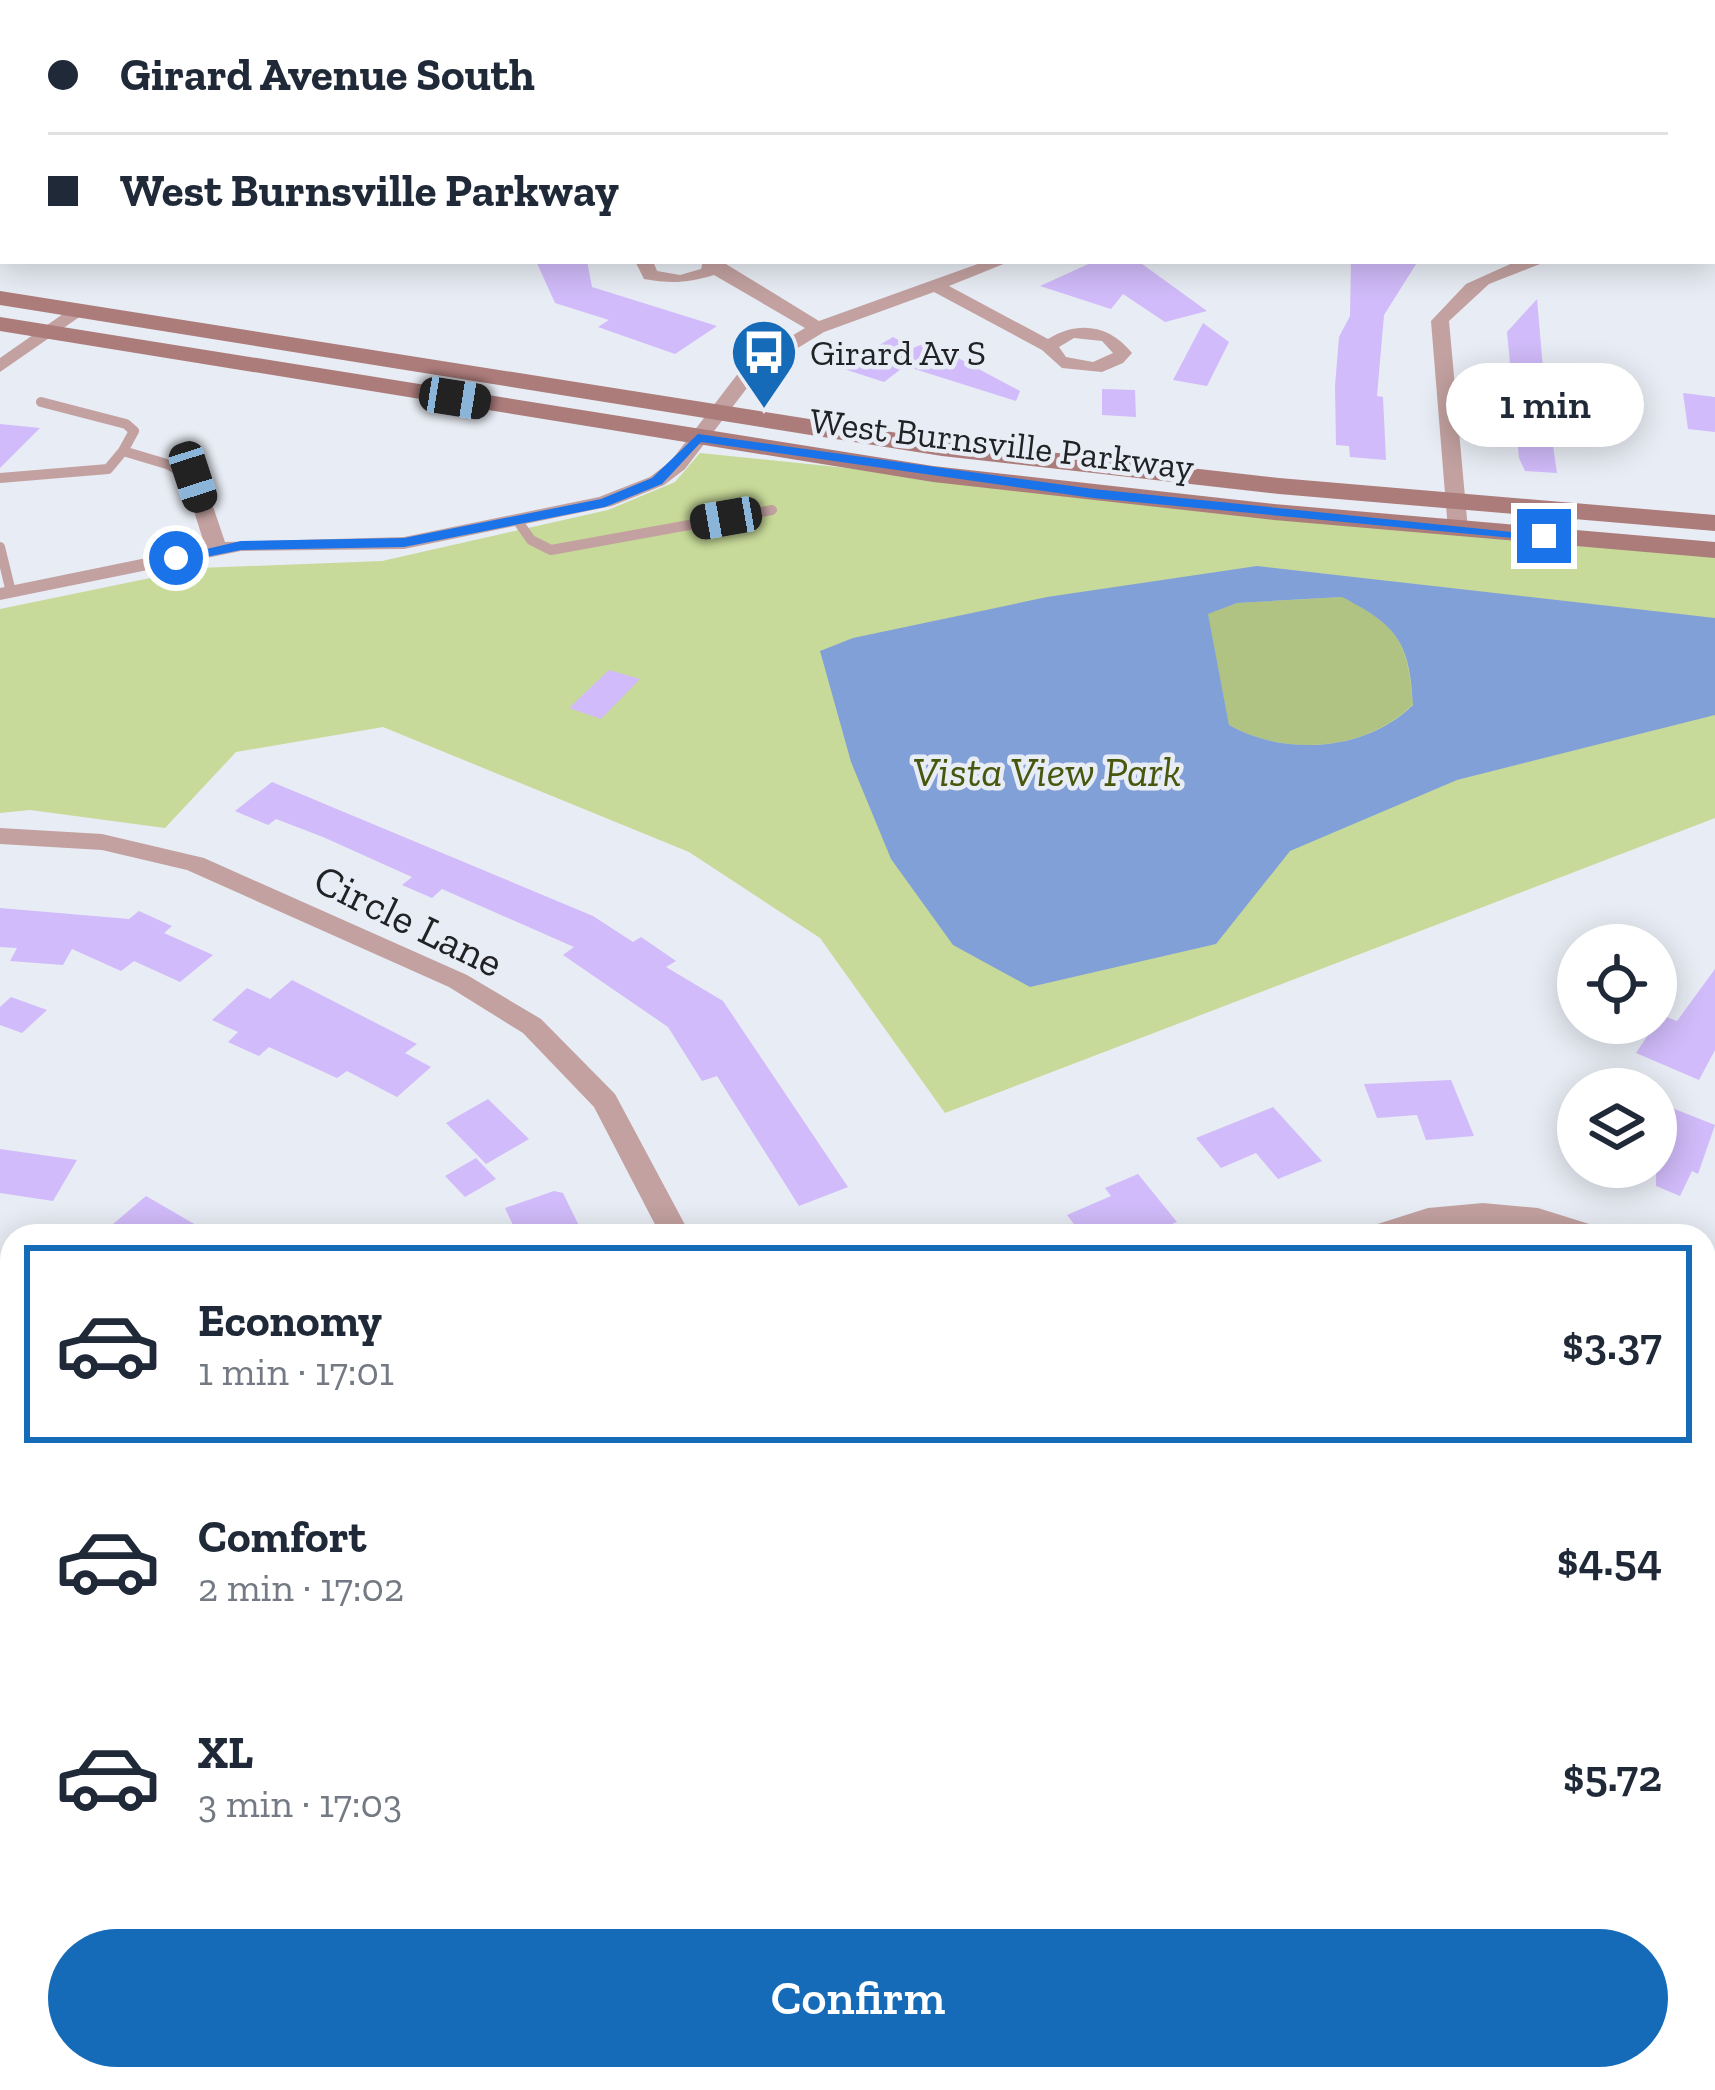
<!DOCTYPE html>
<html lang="en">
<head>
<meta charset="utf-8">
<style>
  :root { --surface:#fff; --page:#f2f2f3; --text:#1f2937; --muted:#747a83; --line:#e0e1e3; --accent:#166bb9 }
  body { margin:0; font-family:"Zilla Slab",serif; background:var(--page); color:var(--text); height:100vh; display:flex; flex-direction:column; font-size:45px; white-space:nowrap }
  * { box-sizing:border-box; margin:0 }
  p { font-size:39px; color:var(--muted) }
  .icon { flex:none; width:66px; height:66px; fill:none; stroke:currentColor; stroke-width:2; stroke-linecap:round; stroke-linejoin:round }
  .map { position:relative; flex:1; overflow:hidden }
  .details { position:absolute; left:0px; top:1224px; width:1716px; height:867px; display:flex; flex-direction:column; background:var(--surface); border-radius:36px 36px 0 0; box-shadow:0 6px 30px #0003 }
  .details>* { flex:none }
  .hud { position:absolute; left:0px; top:0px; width:1716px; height:264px; box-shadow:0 6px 30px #0003; display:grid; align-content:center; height:264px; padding:0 48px; background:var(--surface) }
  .tools { position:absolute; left:1557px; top:924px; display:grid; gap:24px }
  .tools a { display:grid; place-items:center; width:120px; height:120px; border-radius:50%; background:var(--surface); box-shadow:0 6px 30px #0003; font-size:60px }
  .end { position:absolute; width:54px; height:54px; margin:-27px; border:15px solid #1a73e8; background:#fff; box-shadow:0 0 0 6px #fff }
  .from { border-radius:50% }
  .bubble { position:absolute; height:84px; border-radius:42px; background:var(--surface); box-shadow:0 6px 30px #0003; font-size:39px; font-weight:600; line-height:84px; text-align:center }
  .car { position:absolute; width:36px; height:72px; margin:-36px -18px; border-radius:15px; box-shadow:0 0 9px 3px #0007; background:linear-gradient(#222 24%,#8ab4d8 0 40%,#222 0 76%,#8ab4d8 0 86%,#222 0) }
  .hud b { display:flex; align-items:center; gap:42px; height:114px; font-size:45px }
  .hud b+b { border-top:3px solid var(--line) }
  .hud i { width:30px; height:30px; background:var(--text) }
  ul { padding:21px 0 0; list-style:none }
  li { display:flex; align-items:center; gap:36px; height:198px; margin:0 24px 18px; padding:0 24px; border:6px solid transparent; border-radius:0px }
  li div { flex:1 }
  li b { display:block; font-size:45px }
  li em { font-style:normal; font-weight:600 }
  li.active { border-color:var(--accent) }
  li>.icon { width:108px; height:108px; stroke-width:1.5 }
  .action { display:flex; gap:24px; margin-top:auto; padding:24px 48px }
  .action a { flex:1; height:138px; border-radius:72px; background:var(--accent); color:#fff; font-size:48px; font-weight:600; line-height:138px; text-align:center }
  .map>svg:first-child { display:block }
  .green { fill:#c7da99 }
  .forest { fill:#b0c382 }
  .water { fill:#82a0d8; fill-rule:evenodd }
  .building { fill:#d1bbfa }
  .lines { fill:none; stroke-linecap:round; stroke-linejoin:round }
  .lane-far1 { stroke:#c2a1a0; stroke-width:8 }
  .lane { stroke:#c2a1a0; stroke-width:10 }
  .street { fill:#c2a1a0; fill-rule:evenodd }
  .secondary { fill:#ac7c7b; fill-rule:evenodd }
  .highway { fill:#8b494a; fill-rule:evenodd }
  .route { fill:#1a73e8 }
  .labels { text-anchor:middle; stroke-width:9; stroke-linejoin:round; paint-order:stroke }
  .far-poi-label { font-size:36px; fill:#202225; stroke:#e8ecf4; text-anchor:start }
  .far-street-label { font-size:36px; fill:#202225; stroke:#e8ecf4 }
  .park-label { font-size:42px; font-style:italic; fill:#47570e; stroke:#e8ecf4 }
  .street-label { font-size:42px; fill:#202225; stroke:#e8ecf4 }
</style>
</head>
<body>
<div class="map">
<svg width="1715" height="2090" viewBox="0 0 1715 2090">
  <rect width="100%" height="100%" fill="#e8ecf4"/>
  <path class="green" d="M 700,453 L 1715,557 L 1715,818 L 945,1113 L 820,938 L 689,852 L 383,727 L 236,752 L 165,828 L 30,810 L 0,813 L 0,609 L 199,568 L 382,561 L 608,510 L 675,482 Z"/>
  <path class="forest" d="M 1343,597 C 1398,626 1408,642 1413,704 C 1366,751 1286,757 1229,725 L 1207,614 L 1237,603 Z
    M 1715,1890 L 1715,2090 L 1557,2090 L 1561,2079 L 1704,2079 L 1704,1898 Z"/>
  <path class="water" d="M 1257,566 L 1715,618 L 1715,715 L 1457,780 L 1290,851 L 1216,944 L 1030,987 L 953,945 L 891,859 L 851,762 L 820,651 L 853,638 L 1047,597 ZM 1342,597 C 1397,625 1410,643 1413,705 C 1366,751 1286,757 1229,725 L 1208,614 L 1237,603 Z"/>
  <path class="building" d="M 536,261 L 587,261 L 592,287 L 717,326 L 675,354 L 598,327 L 609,320 L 555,303 Z
    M 1095,261 L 1138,261 L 1207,311 L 1165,322 L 1123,294 L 1111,309 L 1040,286 Z
    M 1351,261 L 1418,261 L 1384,315 L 1377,396 L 1383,397 L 1386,460 L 1350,457 L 1349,446 L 1336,445 L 1335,386 L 1339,337 L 1350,316 Z
    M 1537,299 L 1545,392 L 1557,473 L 1525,471 L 1519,458 L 1507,332 Z
    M 1203,323 L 1229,342 L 1207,386 L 1173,380 Z
    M 893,337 L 913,348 L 928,342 L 1020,391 L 1016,401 L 905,366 L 884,382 L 841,368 Z
    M 1102,389 L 1135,390 L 1136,417 L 1102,415 Z
    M 1683,393 L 1715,397 L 1715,432 L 1688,429 Z
    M 0,424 L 40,428 L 0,468 Z
    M 609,670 L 640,679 L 601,719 L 569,708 Z
    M 272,782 L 593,916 L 633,942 L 641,937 L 676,961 L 666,967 L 723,1001 L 848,1187 L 799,1206 L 717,1076 L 702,1081 L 668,1027 L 563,955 L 574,947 L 442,889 L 432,898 L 402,885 L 412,877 L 323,837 L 276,819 L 268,825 L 235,811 Z
    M 0,908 L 129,919 L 139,911 L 172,926 L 164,933 L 213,955 L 180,982 L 134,961 L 121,971 L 72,949 L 63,965 L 10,961 L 17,948 L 0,947 Z
    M 1715,969 L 1715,1050 L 1699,1080 L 1636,1053 L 1656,1023 L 1656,1013 L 1677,1021 Z
    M 292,980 L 417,1044 L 405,1053 L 431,1067 L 397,1097 L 347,1071 L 337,1078 L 269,1047 L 259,1056 L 228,1042 L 238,1032 L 212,1020 L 247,988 L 270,999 Z
    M 11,997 L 47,1010 L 22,1033 L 0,1025 L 0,1007 Z
    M 1451,1080 L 1474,1136 L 1426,1140 L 1417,1115 L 1377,1118 L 1364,1084 Z
    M 488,1099 L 529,1139 L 486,1164 L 446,1123 Z
    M 1667,1106 L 1715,1125 L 1698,1174 L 1692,1171 L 1680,1196 L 1656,1186 L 1656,1126 Z
    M 1273,1107 L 1322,1161 L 1278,1179 L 1256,1153 L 1221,1168 L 1196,1138 Z
    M 0,1149 L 77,1160 L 53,1201 L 0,1193 Z
    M 476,1158 L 496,1179 L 465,1197 L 445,1176 Z
    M 1138,1174 L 1177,1222 L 1146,1235 L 1141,1228 L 1122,1236 L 1083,1236 L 1067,1215 L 1111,1196 L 1105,1188 Z
    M 554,1191 L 563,1193 L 584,1236 L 518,1236 L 505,1208 Z
    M 146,1196 L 215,1236 L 99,1236 Z"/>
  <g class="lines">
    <path class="lane-far1" d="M 239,3 L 259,0
      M 488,3 L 505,0"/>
    <path class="lane" d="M 41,402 L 126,424 L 134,431 L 123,451 L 170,465
      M 0,478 L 108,469 L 123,451
      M 517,520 L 531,540 L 551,550 L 772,510
      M 0,547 L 11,592"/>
    <path class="street" d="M 831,0 L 864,0 L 866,3 L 833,3 Z
      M 1186,0 L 1200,0 L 1201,2 L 1184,3 Z
      M 1488,0 L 1506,0 L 1508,3 L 1490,3 Z
      M 1650,0 L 1664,0 L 1665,3 L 1651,3 Z
      M 1713,114 L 1715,115 L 1715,128 L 1713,127 Z
      M 1713,253 L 1715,263 L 1707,262 L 1713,261 Z
      M 635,261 L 653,261 L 657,271 L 680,275 L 701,269 L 703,261 L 721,261 L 819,321 L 986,261 L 1011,261 L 949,286 L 1048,339 C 1078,320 1110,325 1132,353 L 1123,363 L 1102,372 L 1062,368 L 1042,350 L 934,292 L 824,332 L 760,371 L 685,469 L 664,485 L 612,506 L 404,549 L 241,551 L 0,600 L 0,588 L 205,546 L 184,480 L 160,465 L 170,459 L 203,477 L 225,542 L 404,537 L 599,497 L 650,477 L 671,461 L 746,363 L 805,328 L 714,275 C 688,283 671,284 644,279 ZM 1074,338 L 1102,341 L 1113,353 L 1093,362 L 1066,357 L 1059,347 Z
      M 1517,261 L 1548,261 L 1489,284 L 1449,321 L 1468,530 L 1458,536 L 1448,530 L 1431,321 L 1466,284 Z
      M 73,307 L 88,311 L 0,372 L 0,358 Z
      M 0,828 L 102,834 L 204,858 L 467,975 L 541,1019 L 615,1094 L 691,1236 L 661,1236 L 594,1107 L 523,1033 L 449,987 L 187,870 L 102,850 L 0,844 Z
      M 1483,1203 L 1538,1208 L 1602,1228 L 1607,1236 L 1558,1236 L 1483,1225 L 1407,1236 L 1360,1236 L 1365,1228 L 1428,1208 Z
      M 1704,1269 L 1715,1273 L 1715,1298 L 1704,1294 Z
      M 0,1275 L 12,1279 L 12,1306 L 0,1302 Z
      M 1715,1389 L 1715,1434 L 1704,1438 L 1704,1393 Z
      M 12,1613 L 12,1651 L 0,1656 L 0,1617 Z
      M 1169,2079 L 1209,2079 L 1206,2090 L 1166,2090 Z"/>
    <path class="secondary" d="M 3,63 L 3,76 L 0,77 L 0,64 Z
      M 0,291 L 942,440 L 1279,478 L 1715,515 L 1715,531 L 1279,494 L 942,456 L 0,305 Z
      M 0,317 L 933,466 L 1274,504 L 1715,542 L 1715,558 L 1274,520 L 933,482 L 0,331 Z"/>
    <path class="highway" d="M 3,29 L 3,41 L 0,42 L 0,30 Z"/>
  </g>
  <path class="route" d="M 698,434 L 1093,489 L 1551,536 L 1544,541 L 1093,498 L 701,442 L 662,484 L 605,507 L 404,547 L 241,550 L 176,563 L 168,558 L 241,541 L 404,538 L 601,499 L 652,478 Z"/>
  <defs>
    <symbol id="bus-pin" viewBox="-11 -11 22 30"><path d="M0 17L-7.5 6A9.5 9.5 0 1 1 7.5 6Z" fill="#166bb9" stroke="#e8ecf4"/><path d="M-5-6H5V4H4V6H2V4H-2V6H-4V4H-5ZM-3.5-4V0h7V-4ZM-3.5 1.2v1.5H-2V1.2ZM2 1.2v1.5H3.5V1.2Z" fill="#fff"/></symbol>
  </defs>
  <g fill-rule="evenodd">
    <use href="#bus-pin" x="726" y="314" width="76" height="104"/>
  </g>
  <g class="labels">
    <g class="far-poi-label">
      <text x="810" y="365">Girard Av S</text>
    </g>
    <g class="far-street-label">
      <text transform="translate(1002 443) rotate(7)" y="13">West Burnsville Parkway</text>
    </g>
    <g class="park-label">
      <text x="1047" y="786">Vista View Park</text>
    </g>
    <g class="street-label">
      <text transform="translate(409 920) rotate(26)" y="15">Circle Lane</text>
    </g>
  </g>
</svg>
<div class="tools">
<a><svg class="icon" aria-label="locate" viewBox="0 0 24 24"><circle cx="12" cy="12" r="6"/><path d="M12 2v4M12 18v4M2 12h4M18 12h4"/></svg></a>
<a><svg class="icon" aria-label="layers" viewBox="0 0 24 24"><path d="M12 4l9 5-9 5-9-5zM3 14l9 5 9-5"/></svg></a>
</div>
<i class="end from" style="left:176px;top:558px"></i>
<i class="end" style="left:1544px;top:536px"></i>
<div class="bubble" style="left:1446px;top:363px;width:198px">1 min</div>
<i class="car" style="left:455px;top:398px;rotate:99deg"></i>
<i class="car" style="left:193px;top:477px;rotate:162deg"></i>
<i class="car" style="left:726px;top:518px;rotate:260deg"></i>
<div class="hud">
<b><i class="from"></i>Girard Avenue South</b>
<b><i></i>West Burnsville Parkway</b>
</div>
<section class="details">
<ul>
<li class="active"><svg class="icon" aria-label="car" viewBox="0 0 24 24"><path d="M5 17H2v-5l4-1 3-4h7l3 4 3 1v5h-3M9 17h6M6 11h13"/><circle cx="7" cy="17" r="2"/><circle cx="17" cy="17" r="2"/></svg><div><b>Economy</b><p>1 min · 17:01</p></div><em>$3.37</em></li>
<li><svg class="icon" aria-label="car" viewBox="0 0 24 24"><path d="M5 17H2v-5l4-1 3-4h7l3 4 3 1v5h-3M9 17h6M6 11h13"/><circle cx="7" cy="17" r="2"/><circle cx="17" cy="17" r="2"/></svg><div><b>Comfort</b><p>2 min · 17:02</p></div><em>$4.54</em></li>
<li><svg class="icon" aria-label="car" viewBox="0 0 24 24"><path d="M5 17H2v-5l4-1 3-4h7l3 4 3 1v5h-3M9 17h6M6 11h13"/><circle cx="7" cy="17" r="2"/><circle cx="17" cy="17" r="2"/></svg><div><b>XL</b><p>3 min · 17:03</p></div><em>$5.72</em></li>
</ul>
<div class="action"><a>Confirm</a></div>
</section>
</div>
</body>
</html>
